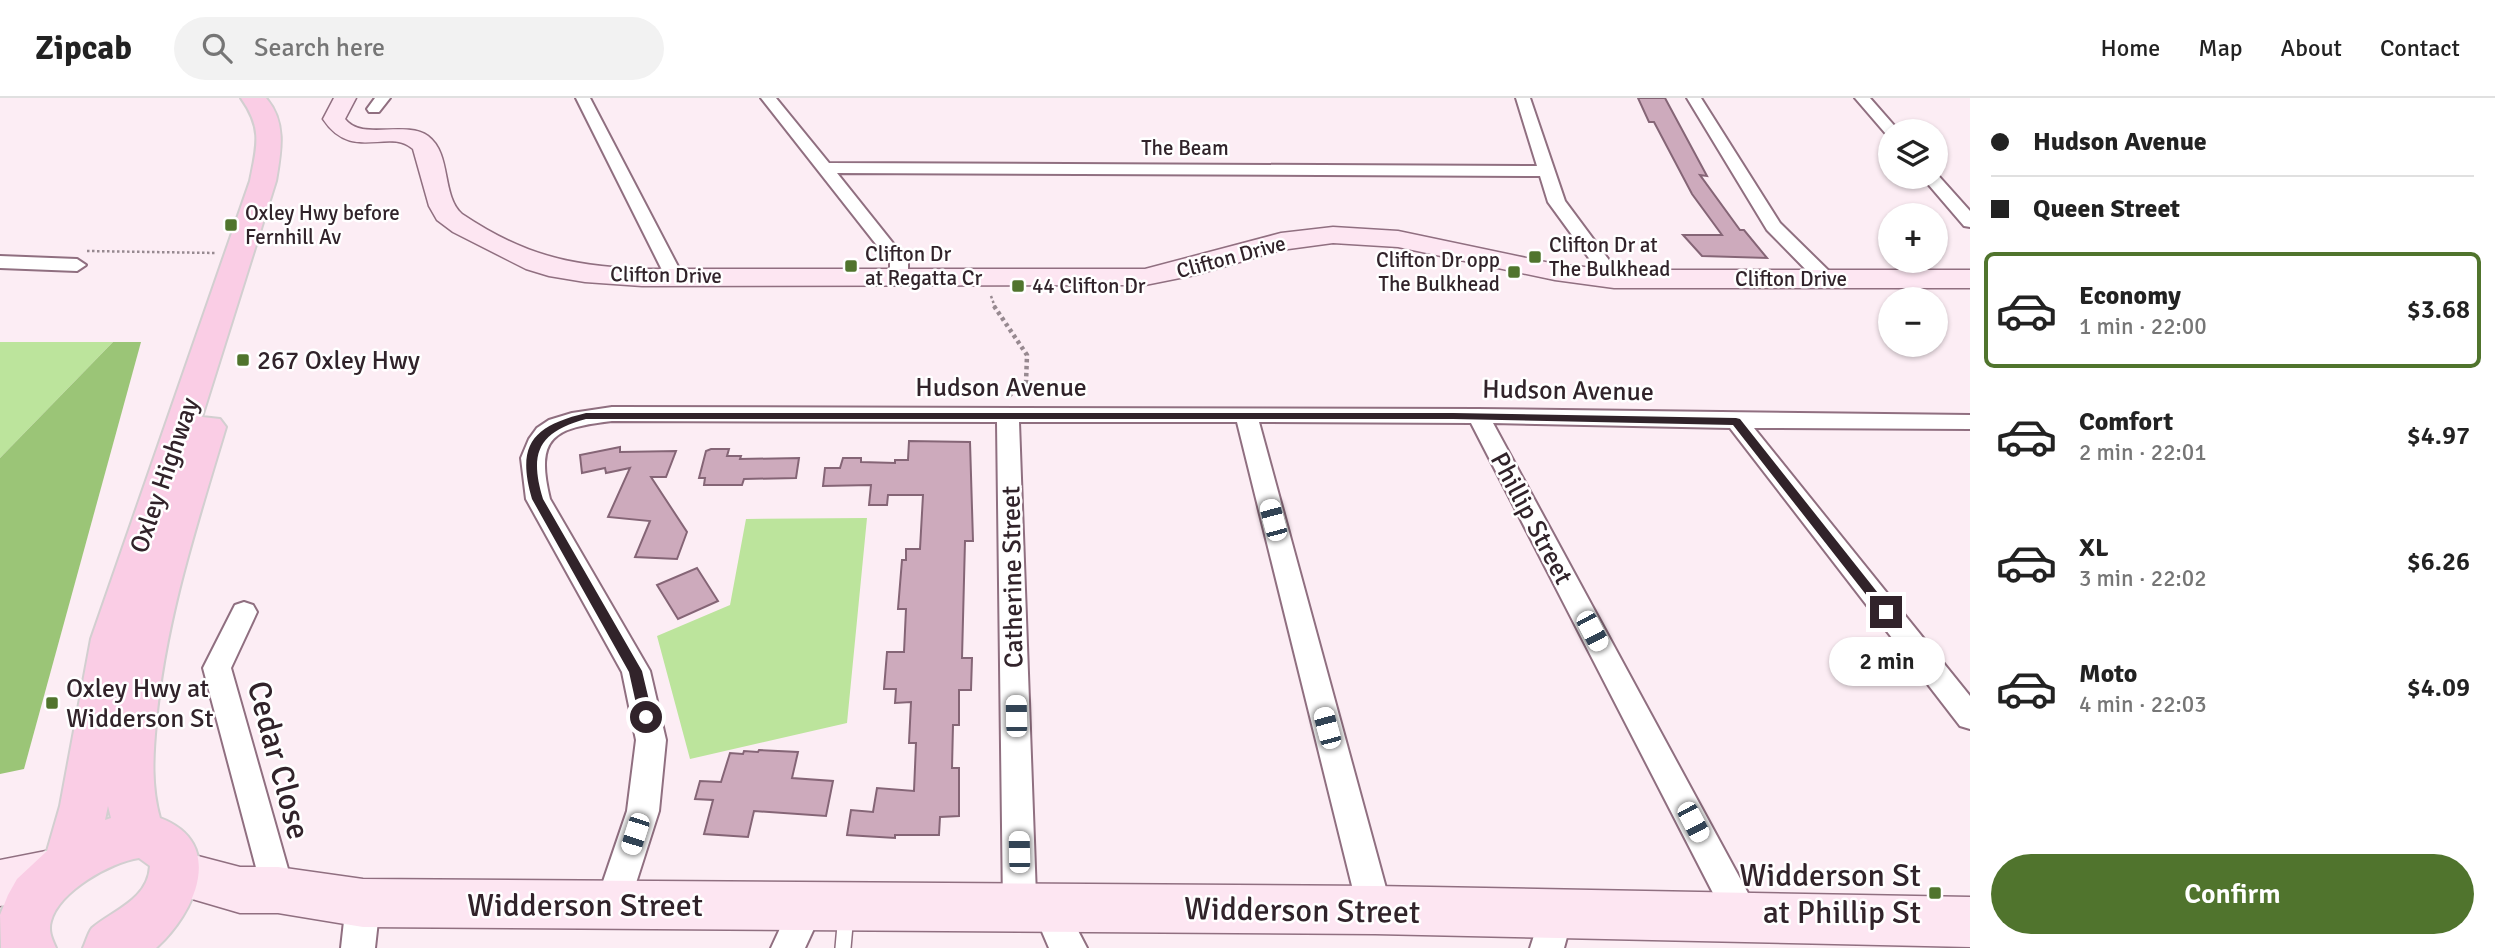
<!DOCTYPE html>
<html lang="en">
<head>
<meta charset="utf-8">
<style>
  :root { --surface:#fff; --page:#f2f2f2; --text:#222; --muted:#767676; --line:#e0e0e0; --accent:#50742d }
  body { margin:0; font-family:Signika,sans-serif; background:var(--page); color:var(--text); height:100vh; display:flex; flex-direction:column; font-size:26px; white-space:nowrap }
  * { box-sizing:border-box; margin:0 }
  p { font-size:23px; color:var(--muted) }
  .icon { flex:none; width:38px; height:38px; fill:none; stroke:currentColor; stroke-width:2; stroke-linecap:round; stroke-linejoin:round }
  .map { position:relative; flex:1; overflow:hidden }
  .side { display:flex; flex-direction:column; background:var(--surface); width:525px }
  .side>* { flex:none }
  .top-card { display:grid; align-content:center; height:154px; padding:0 21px; background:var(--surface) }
  .controls { position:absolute; left:1878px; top:21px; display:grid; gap:14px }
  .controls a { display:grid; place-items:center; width:70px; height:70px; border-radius:50%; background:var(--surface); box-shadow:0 2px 5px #0004; font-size:35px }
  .end { position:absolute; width:32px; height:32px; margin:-16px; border:9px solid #31232a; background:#fff; box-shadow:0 0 0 4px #fff }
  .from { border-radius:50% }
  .bubble { position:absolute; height:49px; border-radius:24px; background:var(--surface); box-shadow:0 2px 5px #0004; font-size:23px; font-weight:600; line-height:49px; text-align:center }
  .car { position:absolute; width:21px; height:42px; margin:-21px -10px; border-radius:9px; box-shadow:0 0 5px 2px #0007; background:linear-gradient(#fff 24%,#345 0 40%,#fff 0 76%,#345 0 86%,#fff 0) }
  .top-card b { display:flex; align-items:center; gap:24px; height:66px; font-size:26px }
  .top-card b+b { border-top:2px solid var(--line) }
  .top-card i { width:18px; height:18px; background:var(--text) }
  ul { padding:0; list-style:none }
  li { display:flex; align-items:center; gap:21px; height:116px; margin:0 14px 10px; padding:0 7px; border:4px solid transparent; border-radius:10px }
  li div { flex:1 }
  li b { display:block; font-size:26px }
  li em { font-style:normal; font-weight:600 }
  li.current { border-color:var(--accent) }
  li>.icon { width:63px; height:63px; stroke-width:1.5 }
  .button { display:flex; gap:14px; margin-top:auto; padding:14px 21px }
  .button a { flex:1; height:80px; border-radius:42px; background:var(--accent); color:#fff; font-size:28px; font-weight:600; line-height:80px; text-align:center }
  header { display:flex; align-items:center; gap:42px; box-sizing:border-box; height:98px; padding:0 35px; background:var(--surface); border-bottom:2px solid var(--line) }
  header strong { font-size:33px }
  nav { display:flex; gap:38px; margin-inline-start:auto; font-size:24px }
  .search { width:490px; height:63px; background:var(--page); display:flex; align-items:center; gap:18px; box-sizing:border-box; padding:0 24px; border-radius:38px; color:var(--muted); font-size:26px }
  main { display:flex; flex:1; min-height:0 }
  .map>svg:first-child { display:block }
  .green { fill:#bce49c }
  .forest { fill:#9bc577 }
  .building { fill:#cdaabc; stroke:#856576; stroke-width:2 }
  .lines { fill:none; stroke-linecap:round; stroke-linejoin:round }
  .lane-casing { stroke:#906f80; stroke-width:18 }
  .street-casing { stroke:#906f80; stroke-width:4 }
  .secondary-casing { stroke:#906f80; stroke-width:3 }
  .primary-casing { stroke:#d2cfd0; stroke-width:4 }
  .path-far1 { stroke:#978990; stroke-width:2.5; stroke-dasharray:2.5 2.5; stroke-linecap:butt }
  .path { stroke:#978990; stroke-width:4.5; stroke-dasharray:3.5 3.5; stroke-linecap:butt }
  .lane { stroke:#fff; stroke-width:15 }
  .street { fill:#fff; fill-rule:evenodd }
  .secondary { fill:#fde6f2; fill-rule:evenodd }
  .primary { fill:#facde5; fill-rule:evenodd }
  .route { fill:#31232a }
  .poi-dot { fill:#50742d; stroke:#fff; stroke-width:2.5 }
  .labels { text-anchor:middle; stroke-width:5; stroke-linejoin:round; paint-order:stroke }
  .far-street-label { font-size:21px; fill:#31232a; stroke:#fff }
  .far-poi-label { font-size:21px; fill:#31232a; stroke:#fff; text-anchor:start }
  .poi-label { font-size:26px; fill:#31232a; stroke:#fff; text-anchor:start }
  .street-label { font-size:26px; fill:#31232a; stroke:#fff }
  .near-street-label { font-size:32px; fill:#31232a; stroke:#fff }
  .near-poi-label { font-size:32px; fill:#31232a; stroke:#fff; text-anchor:end }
</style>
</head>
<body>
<header>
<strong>Zipcab</strong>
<div class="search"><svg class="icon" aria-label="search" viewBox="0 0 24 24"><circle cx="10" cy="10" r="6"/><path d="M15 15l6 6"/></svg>Search here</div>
<nav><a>Home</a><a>Map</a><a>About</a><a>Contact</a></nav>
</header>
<main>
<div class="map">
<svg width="1970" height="850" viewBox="0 0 1970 850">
  <rect width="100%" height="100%" fill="#fcedf4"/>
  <path class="green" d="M 0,244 L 113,244 L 0,360 Z
    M 867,420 L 847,625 L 690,661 L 657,538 L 730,507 L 746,421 Z"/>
  <path class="forest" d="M 113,244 L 141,244 L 24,671 L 0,676 L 0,360 Z"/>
  <path class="building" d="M 1638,0 L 1665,0 L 1707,78 L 1700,77 L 1740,132 L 1744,132 L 1767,160 L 1702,158 L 1683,137 L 1722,137 L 1692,96 L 1654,24 L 1649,24 Z
    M 909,343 L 970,344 L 973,443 L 965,443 L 962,560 L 972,560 L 971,592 L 959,592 L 959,627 L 953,627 L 952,670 L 959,670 L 959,718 L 940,719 L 939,737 L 895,737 L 895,740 L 847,737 L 851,712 L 873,714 L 877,690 L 914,693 L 916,645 L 909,645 L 911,604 L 895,605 L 896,591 L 884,591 L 887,554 L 904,554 L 906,511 L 898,511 L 902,462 L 906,462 L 906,451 L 920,451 L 923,397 L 888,397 L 887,407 L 869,407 L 871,387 L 823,388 L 825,370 L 840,370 L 843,360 L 861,360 L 861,364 L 895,365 L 895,362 L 908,362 Z
    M 620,349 L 620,354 L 676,353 L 666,379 L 651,379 L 687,434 L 677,461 L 635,459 L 650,423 L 608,419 L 630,370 L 606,375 L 605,370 L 582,375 L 580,357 Z
    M 711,351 L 729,351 L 727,358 L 741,358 L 740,361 L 799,360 L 796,380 L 744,381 L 742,387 L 704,387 L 705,380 L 699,380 L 706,353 Z
    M 697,470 L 718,503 L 678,521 L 657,487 Z
    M 759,652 L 798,654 L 792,680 L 833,683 L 826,718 L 754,713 L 748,739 L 704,736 L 713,702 L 695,701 L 700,683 L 721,684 L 730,655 L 743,656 L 744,653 L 758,654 Z"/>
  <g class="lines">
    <defs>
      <path id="lane" d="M 843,850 L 846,816"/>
      <path id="street" d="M 375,0 L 390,0 L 379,14 L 369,14 L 367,11 Z
        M 576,0 L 590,0 L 683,178 L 681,182 L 674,184 L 665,178 Z
        M 761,0 L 776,0 L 829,65 L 1537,68 L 1516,0 L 1530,0 L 1565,103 L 1623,181 L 1621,185 L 1607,185 L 1548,104 L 1540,78 L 837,75 L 908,164 L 908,178 L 899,184 L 892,182 L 890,178 L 890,164 Z
        M 1687,0 L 1701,0 L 1780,125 L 1833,177 L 1835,181 L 1833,185 L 1819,185 L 1767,132 Z
        M 1855,0 L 1870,0 L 1899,33 L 1890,33 L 1890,37 L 1886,36 Z
        M 1936,75 L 1970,113 L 1970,129 L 1964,128 L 1922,79 L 1936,79 Z
        M 0,158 L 77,161 L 86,167 L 77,173 L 0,170 Z
        M 612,309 L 1478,311 L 1970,317 L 1970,331 L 1754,330 L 1970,598 L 1970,631 L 1960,628 L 1730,330 L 1493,325 L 1755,808 L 1760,819 L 1755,830 L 1743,835 L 1731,830 L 1471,325 L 1259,324 L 1392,812 L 1387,823 L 1375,828 L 1363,823 L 1358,812 L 1237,324 L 1019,324 L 1036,798 L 1048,793 L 1060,798 L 1087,850 L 1049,850 L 1034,815 L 1032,820 L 1020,825 L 1008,820 L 1003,809 L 997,324 L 612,323 C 553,330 535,339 550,401 L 650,573 L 666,642 L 659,713 L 629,807 L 624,818 L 612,823 L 600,818 L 595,807 L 627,713 L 636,642 L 622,574 L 526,401 L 521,360 L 529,341 L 537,330 L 549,322 L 572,315 Z
        M 244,504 L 253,507 L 257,514 L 231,570 L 294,792 L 290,803 L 278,808 L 266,803 L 262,792 L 203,570 L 235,507 Z
        M 363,789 L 375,794 L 380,805 L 375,850 L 341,850 L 346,805 L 351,794 Z
        M 807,793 L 819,798 L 824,809 L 805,850 L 771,850 L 795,798 Z
        M 1556,801 L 1568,806 L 1573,817 L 1564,850 L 1530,850 L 1544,806 Z"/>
      <path id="secondary" d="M 334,0 L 356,0 L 345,21 C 361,43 405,22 428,38 C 452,56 441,97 462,116 C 523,157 570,168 642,171 L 1145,171 L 1281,135 L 1333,129 L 1398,133 L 1555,166 L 1614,172 L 1970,172 L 1970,190 L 1614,190 L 1555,182 L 1398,149 L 1333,145 L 1281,152 L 1195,177 L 1145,187 L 642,188 L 585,184 L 549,178 L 526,171 L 453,134 L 437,122 L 429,108 L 413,51 C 389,29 352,65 323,21 Z
        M 56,751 L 73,758 L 80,774 L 73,790 L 56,797 L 0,808 L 0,762 Z
        M 175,752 L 240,769 L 278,769 L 363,781 L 1375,788 L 1970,799 L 1970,849 L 1375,836 L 363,829 L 278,815 L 240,815 L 158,791 L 151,775 L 158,759 Z"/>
      <path id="primary" d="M 241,0 L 266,0 C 287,24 281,54 276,83 L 202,319 L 220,321 L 226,329 C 197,426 165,523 156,625 C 153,657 151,688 160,720 C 227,745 195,815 156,850 L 83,850 C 86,844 88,835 92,830 C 113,812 148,802 150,768 L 139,760 C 111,764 59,793 51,823 C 48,833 52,841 56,850 L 1,850 L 0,817 L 8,797 L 17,781 L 47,753 L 60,708 L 91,541 L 250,83 C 257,48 263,31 241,0 ZM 108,708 L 111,720 L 105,722 Z"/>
    </defs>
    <use href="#lane" class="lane-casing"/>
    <use href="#street" class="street-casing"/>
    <use href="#secondary" class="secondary-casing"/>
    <use href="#primary" class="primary-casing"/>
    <path class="path-far1" d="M 87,153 L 215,155
      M 991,198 L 995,209"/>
    <path class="path" d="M 994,208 L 1027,257 L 1026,285 L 1007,299"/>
    <use href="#lane" class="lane"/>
    <use href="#street" class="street"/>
    <use href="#secondary" class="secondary"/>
    <use href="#primary" class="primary"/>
  </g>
  <path class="route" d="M 586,315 L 1453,315 L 1736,320 L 1740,321 L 1893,514 L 1891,517 L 1882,517 L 1733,327 L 1453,321 L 586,321 C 538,334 529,355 543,401 L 642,573 L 653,619 L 646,624 L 639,619 L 629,574 L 532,401 C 516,346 533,328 586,315 Z"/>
  <g class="poi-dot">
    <rect x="224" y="120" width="14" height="14" rx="3.5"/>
    <rect x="1528" y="152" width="14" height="14" rx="3.5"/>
    <rect x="844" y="161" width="14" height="14" rx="3.5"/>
    <rect x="1507" y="167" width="14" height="14" rx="3.5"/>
    <rect x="1011" y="181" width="14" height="14" rx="3.5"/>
    <rect x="236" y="255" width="14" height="14" rx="3.5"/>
    <rect x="45" y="598" width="14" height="14" rx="3.5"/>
    <rect x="1928" y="788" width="14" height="14" rx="3.5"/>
  </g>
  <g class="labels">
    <g class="far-street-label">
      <text x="1185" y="57">The Beam</text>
      <text transform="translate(1231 159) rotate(-15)" y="7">Clifton Drive</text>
      <text transform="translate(666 177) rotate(1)" y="7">Clifton Drive</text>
      <text x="1791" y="188">Clifton Drive</text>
    </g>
    <g class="far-poi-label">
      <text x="245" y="122">Oxley Hwy before<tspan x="245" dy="24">Fernhill Av</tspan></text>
      <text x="1549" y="154">Clifton Dr at<tspan x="1549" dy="24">The Bulkhead</tspan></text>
      <text x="865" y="163">Clifton Dr<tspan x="865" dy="24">at Regatta Cr</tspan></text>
      <text x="1500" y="169" text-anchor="end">Clifton Dr opp<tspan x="1500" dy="24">The Bulkhead</tspan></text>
      <text x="1032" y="195">44 Clifton Dr</text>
    </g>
    <g class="poi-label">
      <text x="257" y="271">267 Oxley Hwy</text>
      <text x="66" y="599">Oxley Hwy at<tspan x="66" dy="30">Widderson St</tspan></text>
    </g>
    <g class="street-label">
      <text x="1001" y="298">Hudson Avenue</text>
      <text transform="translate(1568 292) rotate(1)" y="9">Hudson Avenue</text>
      <text transform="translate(164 377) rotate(-71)" y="9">Oxley Highway</text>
      <text transform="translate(1532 420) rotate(62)" y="9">Phillip Street</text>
      <text transform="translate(1012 479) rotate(-91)" y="9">Catherine Street</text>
    </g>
    <g class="near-street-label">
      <text transform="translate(279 662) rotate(75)" y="11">Cedar Close</text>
      <text x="585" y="818">Widderson Street</text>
      <text transform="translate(1302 812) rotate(1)" y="11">Widderson Street</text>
    </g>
    <g class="near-poi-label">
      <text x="1921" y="788">Widderson St<tspan x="1921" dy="37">at Phillip St</tspan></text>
    </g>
  </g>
</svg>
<div class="controls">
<a><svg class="icon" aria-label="layers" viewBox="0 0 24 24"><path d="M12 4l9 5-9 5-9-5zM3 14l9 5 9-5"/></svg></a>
<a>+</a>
<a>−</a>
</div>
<i class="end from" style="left:646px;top:619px"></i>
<i class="end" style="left:1886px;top:514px"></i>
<div class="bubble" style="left:1829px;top:539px;width:116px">2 min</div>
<i class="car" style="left:1273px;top:422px;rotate:345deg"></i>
<i class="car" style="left:1592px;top:533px;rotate:152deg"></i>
<i class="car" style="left:1016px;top:618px;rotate:359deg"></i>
<i class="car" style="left:1327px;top:630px;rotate:345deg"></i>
<i class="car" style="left:1693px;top:724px;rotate:152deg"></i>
<i class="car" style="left:635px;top:736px;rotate:198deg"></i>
<i class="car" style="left:1019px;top:754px;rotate:359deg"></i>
</div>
<section class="side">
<div class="top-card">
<b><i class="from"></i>Hudson Avenue</b>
<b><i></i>Queen Street</b>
</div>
<ul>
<li class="current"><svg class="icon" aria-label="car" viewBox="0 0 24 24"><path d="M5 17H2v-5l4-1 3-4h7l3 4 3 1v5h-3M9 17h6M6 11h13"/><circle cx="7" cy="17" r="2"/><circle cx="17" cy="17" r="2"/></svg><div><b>Economy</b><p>1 min · 22:00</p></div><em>$3.68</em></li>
<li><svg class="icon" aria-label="car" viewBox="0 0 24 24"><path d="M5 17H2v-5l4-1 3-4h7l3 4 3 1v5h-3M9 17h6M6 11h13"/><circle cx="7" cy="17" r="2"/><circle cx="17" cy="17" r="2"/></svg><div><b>Comfort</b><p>2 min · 22:01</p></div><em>$4.97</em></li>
<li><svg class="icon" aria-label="car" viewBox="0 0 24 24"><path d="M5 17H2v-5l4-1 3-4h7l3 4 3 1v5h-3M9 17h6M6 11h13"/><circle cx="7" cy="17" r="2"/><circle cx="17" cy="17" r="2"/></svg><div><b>XL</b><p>3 min · 22:02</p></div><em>$6.26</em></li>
<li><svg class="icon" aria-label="car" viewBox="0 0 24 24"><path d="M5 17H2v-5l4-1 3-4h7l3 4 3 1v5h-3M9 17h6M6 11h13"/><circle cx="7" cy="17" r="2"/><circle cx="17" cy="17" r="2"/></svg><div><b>Moto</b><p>4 min · 22:03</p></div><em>$4.09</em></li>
</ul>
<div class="button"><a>Confirm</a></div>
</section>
</main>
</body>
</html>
